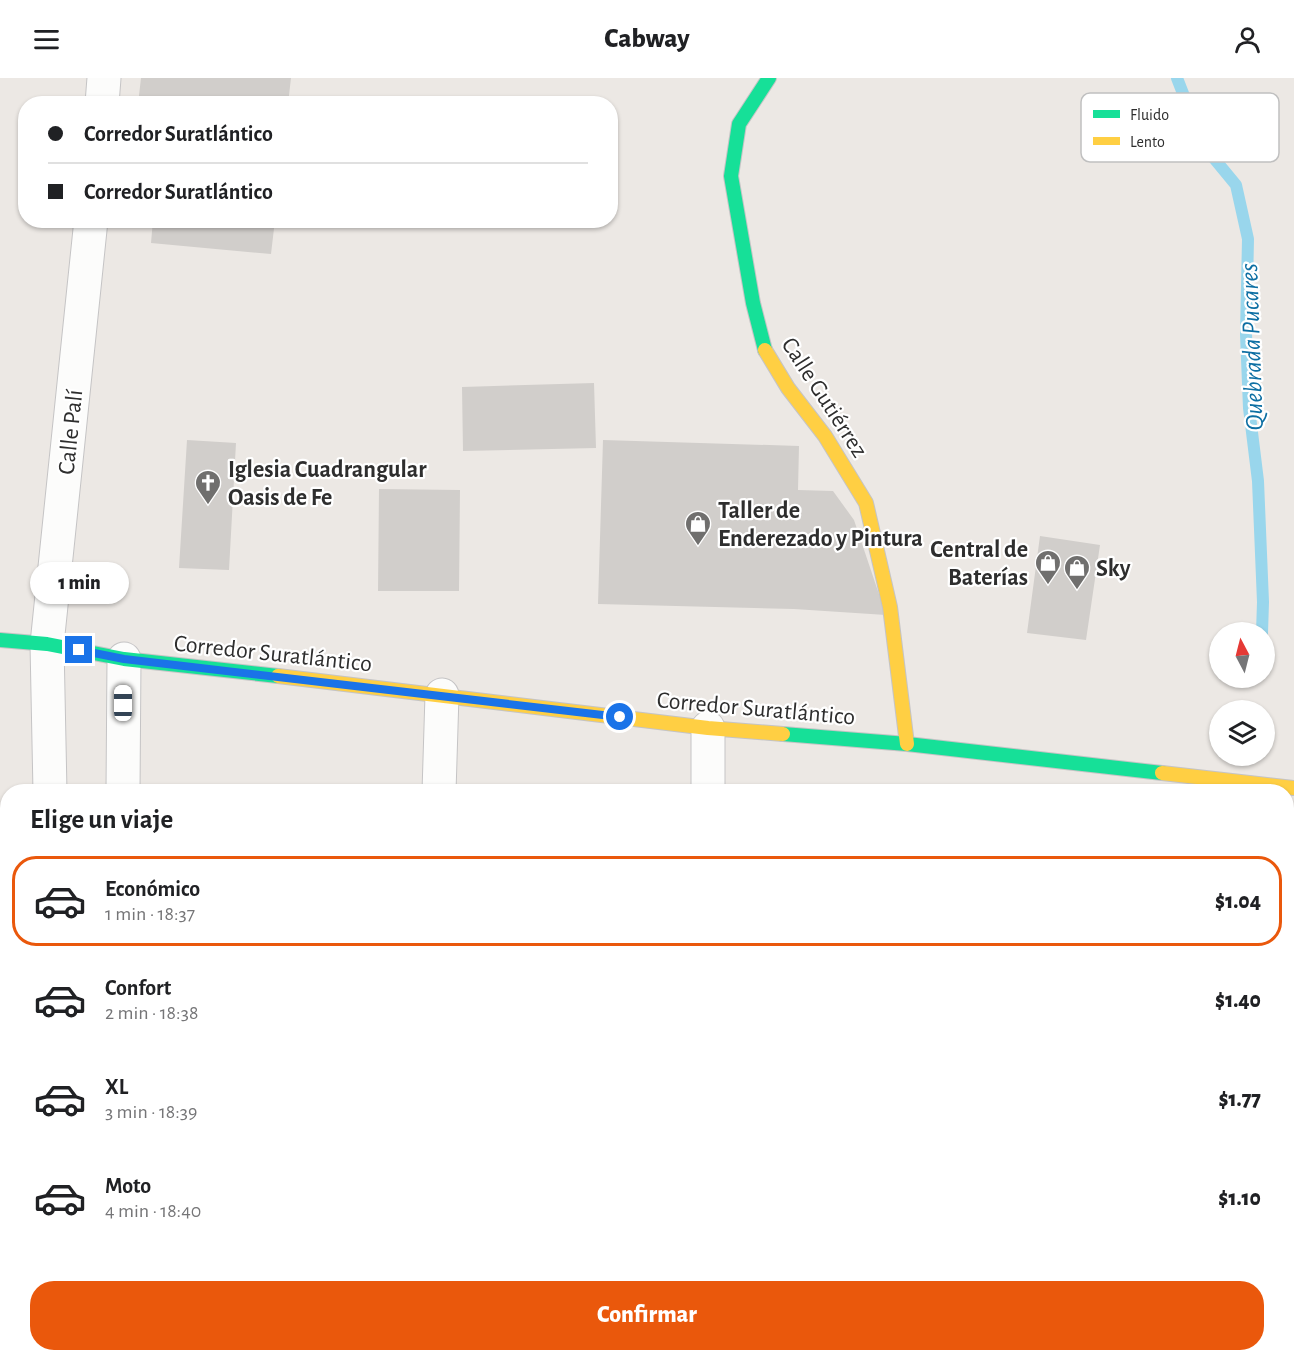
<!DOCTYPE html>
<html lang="es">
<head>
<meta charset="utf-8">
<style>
  :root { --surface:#fff; --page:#f2f2f2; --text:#202124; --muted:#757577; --line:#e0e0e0; --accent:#ea580c }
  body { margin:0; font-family:"Alegreya Sans",sans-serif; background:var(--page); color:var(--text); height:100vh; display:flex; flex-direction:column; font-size:22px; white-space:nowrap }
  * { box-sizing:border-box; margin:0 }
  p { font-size:20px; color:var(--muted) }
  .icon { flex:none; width:33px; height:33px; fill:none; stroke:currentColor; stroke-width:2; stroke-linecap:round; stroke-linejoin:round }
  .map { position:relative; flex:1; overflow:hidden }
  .side { position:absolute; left:0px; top:706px; width:1294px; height:578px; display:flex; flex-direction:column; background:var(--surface); border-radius:24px 24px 0 0; box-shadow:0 2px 4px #0004 }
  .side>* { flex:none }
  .banner { position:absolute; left:18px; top:18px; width:600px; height:132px; border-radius:24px; box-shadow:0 2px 4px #0004; display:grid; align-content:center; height:132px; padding:0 30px; background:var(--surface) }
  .needle { width:39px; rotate:353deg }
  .fabs { position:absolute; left:1209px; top:544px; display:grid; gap:12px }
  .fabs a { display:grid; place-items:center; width:66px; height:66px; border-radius:50%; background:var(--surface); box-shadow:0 2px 4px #0004; font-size:30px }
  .end { position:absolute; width:27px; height:27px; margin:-14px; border:8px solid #1a73e8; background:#fff; box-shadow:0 0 0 3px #fff }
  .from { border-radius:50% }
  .bubble { position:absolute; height:42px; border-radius:21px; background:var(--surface); box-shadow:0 2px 4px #0004; font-size:20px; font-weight:800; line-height:42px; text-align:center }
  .car { position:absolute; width:18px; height:36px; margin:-18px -9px; border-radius:8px; box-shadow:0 0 4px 2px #0007; background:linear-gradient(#fff 24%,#345 0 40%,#fff 0 76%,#345 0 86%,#fff 0) }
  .banner b { display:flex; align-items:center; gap:21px; height:57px; font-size:22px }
  .banner b+b { border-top:2px solid var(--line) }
  .banner i { width:15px; height:15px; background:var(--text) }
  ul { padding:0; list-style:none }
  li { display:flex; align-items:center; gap:18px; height:90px; margin:0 12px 9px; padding:0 18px; border:3px solid transparent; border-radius:24px }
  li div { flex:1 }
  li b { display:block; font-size:22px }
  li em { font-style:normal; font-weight:800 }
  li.current { border-color:var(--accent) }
  li>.icon { width:54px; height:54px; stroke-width:1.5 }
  h2 { padding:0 30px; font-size:27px; line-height:72px }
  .button { display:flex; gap:12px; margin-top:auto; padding:12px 30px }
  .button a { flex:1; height:69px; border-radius:24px; background:var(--accent); color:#fff; font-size:24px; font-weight:800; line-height:69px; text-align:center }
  header { display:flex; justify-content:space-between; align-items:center; height:78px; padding:0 30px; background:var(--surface); font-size:27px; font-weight:800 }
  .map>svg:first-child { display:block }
  .education { fill:#e6e0d3 }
  .pitch { fill:#d9eabb }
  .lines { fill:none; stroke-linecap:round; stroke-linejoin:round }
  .stream { stroke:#99d6ec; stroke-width:12 }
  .building { fill:#d1cecb }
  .street-casing { stroke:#c5c4c5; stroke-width:35 }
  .fast-casing { stroke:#c5c4c5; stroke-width:16 }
  .slow-casing { stroke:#c5c4c5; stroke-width:16 }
  .street { stroke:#fcfcfb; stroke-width:33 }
  .fast { stroke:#16e098; stroke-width:14 }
  .slow { stroke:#ffcf43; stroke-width:14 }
  .route { stroke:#1a73e8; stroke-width:8 }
  .labels { text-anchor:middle; stroke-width:4.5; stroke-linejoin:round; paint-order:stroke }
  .street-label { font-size:24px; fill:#2e2e2e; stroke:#fff }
  .poi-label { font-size:24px; font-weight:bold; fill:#2e2e2e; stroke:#fff; text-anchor:start }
  .water-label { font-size:26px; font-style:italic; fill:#0d6fa3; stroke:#fff }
  .key { fill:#fff; stroke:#c0c0c0; stroke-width:1.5 }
  .key-label { font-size:16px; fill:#2e2e2e }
</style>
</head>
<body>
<header><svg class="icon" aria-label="menu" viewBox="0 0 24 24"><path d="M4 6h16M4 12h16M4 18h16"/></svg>Cabway<svg class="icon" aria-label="person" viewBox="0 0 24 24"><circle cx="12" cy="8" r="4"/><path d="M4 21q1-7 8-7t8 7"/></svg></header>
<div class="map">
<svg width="1294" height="1283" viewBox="0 0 1294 1283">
  <rect width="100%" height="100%" fill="#ece8e4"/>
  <path class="education" d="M 873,1277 L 874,1283 L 144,1283 L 144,1277 Z"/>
  <path class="pitch" d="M 1294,1188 L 1294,1283 L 958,1283 L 957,1277 L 1287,1276 L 1287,1189 Z"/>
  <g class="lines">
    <path class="stream" d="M 1177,0 L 1203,67 L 1236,107 L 1248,161 L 1246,256 L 1249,330 L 1258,403 L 1263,524 L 1262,555
      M 885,1276 L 886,1283"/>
  </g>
  <path class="building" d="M 141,0 L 291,0 L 288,26 L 138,26 Z
    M 153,142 L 275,142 L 271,176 L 151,165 Z
    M 594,305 L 596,370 L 463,373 L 462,309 Z
    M 187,362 L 236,365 L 229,492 L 179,490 Z
    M 603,362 L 799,368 L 798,412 L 833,413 L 854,442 L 886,537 L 794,531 L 598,526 Z
    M 379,411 L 460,412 L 459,513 L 378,513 Z
    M 1040,458 L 1100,467 L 1086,562 L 1027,555 Z"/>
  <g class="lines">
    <defs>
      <path id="street" d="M 102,26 L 104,0
        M 708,650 L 708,714
        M 50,714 L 47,566 L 91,142
        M 123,714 L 124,581
        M 439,714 L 442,617
        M 0,1099 L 8,1100
        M 0,1280 L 58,1281
        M 120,1283 L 120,1276"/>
      <path id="fast" d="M 765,272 L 753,225 L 731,98 L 739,46 L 769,0
        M 0,562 L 47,566 L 124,581 L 278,598
        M 783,656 L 907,666 L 1162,695"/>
      <path id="slow" d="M 765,272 L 788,310 L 825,358 L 866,425 L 890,529 L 907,666
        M 278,598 L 708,650 L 783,656
        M 1162,695 L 1294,710"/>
    </defs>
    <use href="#street" class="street-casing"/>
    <use href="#fast" class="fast-casing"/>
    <use href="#slow" class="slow-casing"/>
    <use href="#street" class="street"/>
    <use href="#fast" class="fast"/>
    <use href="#slow" class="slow"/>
  </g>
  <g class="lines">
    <path class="route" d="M 79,572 L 124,581 L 620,639"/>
  </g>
  <defs>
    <symbol id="church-pin" viewBox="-11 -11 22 30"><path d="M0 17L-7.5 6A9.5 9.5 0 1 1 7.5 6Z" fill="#706f6e" stroke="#fff"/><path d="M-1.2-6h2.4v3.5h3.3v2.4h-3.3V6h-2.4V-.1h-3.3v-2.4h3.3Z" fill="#fff"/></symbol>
    <symbol id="shop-pin" viewBox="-11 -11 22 30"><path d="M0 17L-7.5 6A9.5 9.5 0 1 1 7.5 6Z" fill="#706f6e" stroke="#fff"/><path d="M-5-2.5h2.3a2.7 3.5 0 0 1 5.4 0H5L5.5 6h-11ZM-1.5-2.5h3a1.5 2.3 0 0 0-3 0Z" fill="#fff"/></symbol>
  </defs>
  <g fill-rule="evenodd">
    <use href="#church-pin" x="193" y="390" width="30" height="40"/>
    <use href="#shop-pin" x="683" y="431" width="30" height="40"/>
    <use href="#shop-pin" x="1033" y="470" width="30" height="40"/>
    <use href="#shop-pin" x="1062" y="475" width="30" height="40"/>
  </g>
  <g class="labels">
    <g class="street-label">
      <text transform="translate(825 319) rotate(57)" y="8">Calle Gutiérrez</text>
      <text transform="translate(70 354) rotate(-84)" y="8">Calle Palí</text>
      <text transform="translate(273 575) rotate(6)" y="8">Corredor Suratlántico</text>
      <text transform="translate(756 630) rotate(5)" y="8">Corredor Suratlántico</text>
    </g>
    <g class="poi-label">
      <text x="228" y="399">Iglesia Cuadrangular<tspan x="228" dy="28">Oasis de Fe</tspan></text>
      <text x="718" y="440">Taller de<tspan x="718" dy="28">Enderezado y Pintura</tspan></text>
      <text x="1028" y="479" text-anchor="end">Central de<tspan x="1028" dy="28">Baterías</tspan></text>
      <text x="1096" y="498">Sky</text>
    </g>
    <g class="water-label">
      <text transform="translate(1251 269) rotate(-92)" y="9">Quebrada Pucares</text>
    </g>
  </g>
  <rect x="1081" y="15" width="198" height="69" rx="9" class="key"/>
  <rect x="1093" y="32" width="27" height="8" fill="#16e098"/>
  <rect x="1093" y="59" width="27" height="8" fill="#ffcf43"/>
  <g class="key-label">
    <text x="1130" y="42">Fluido</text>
    <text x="1130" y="69">Lento</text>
  </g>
</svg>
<div class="fabs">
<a><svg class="needle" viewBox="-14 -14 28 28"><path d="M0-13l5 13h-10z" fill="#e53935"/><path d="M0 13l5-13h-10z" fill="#757577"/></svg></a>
<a><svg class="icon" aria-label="layers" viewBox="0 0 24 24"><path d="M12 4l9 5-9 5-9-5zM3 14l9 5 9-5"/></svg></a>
</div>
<i class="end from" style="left:620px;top:639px"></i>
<i class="end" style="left:79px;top:572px"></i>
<div class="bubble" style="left:30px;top:484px;width:99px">1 min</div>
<i class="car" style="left:123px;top:625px;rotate:0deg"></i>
<div class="banner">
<b><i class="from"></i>Corredor Suratlántico</b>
<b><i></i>Corredor Suratlántico</b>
</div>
<section class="side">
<h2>Elige un viaje</h2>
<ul>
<li class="current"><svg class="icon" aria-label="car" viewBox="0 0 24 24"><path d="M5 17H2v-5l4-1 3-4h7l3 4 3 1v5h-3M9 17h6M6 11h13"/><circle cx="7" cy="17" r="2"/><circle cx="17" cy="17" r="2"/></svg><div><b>Económico</b><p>1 min · 18:37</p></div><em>$1.04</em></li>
<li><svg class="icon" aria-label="car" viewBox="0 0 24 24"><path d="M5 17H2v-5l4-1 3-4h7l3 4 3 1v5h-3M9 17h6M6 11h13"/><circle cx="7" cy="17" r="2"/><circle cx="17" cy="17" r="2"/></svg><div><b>Confort</b><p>2 min · 18:38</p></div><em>$1.40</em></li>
<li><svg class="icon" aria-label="car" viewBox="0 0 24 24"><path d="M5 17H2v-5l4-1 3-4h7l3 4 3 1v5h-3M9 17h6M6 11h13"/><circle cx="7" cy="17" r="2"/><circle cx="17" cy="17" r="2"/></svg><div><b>XL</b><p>3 min · 18:39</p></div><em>$1.77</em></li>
<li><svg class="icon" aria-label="car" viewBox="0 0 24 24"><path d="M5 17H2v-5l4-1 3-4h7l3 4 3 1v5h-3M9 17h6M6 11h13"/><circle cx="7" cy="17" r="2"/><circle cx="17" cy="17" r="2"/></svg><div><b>Moto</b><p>4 min · 18:40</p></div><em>$1.10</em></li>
</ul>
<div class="button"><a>Confirmar</a></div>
</section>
</div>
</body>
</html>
